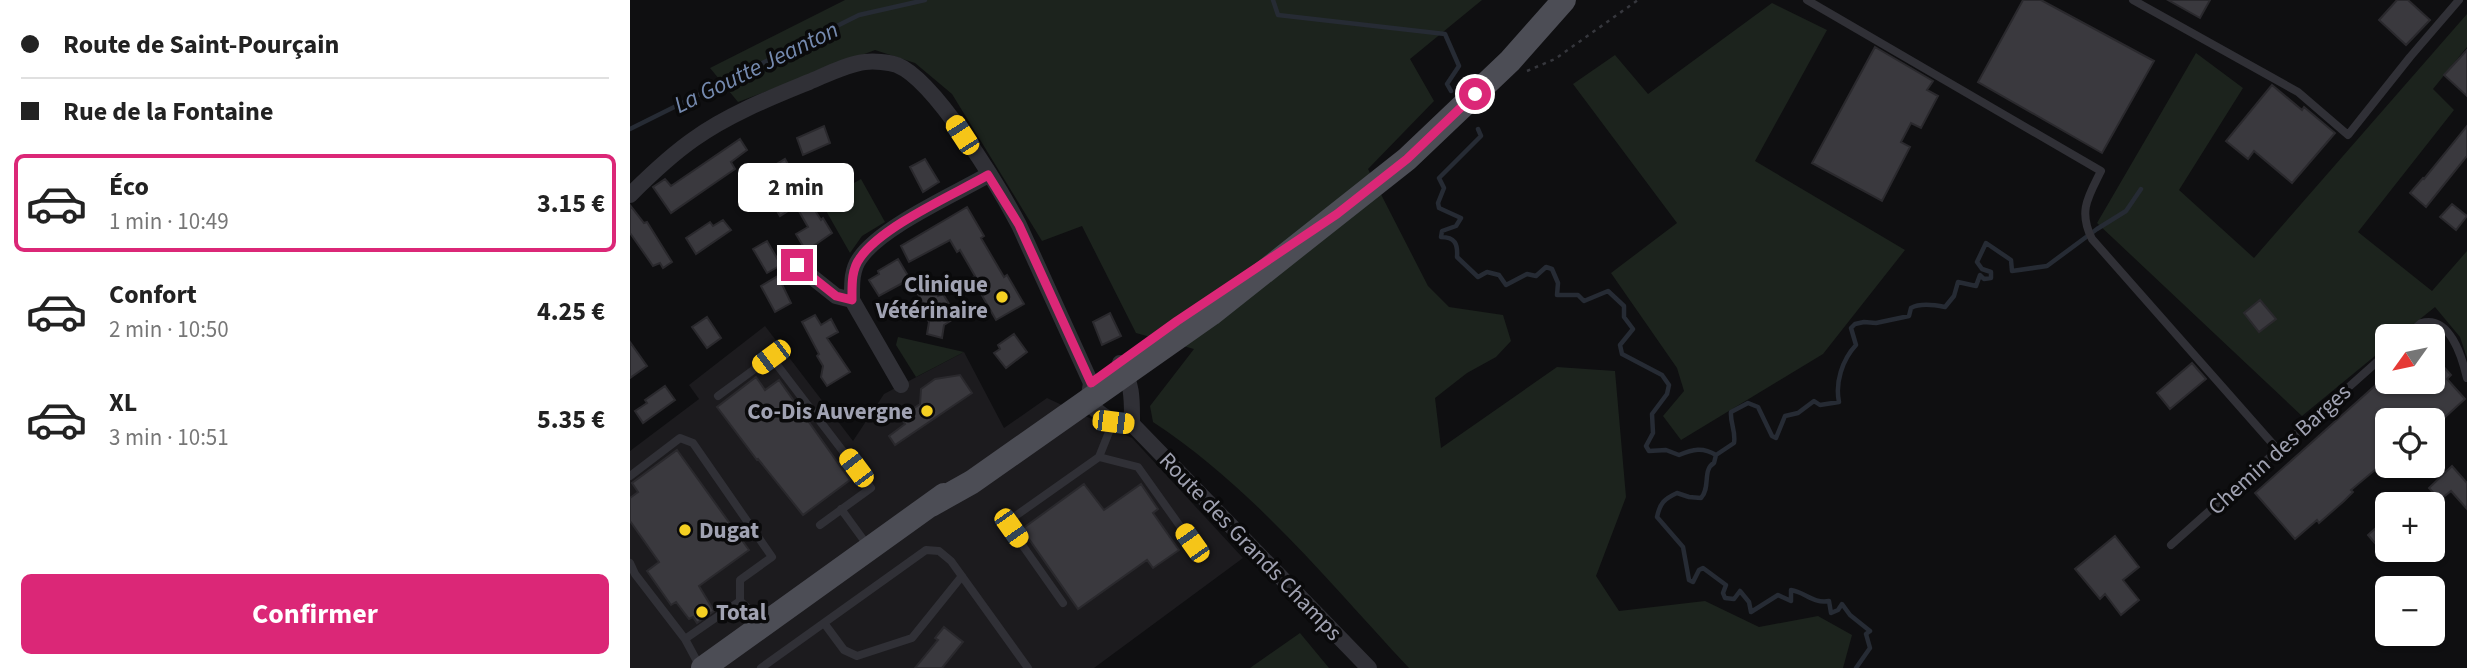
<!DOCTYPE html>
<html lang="fr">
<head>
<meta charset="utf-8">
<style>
  :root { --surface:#fff; --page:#f6f6f6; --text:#222; --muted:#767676; --line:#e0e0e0; --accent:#db2777 }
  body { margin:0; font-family:"Source Sans 3",sans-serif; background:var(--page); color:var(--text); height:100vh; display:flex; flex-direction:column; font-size:26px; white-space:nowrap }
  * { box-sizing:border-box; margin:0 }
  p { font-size:23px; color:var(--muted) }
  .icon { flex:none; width:38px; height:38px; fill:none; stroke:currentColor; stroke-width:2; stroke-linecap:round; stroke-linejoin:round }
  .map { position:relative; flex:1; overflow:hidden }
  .drawer { display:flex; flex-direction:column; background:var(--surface); width:630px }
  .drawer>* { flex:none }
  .guide { display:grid; align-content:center; height:154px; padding:0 21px; background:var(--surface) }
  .needle { width:46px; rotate:237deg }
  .buttons { position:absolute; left:1745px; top:324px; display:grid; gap:14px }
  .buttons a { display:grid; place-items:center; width:70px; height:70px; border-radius:10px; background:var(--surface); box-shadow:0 2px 5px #0004; font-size:35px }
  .end { position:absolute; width:32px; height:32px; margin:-16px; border:9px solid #db2777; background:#fff; box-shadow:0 0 0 4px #fff }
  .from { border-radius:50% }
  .bubble { position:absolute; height:49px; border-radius:10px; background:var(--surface); box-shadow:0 2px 5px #0004; font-size:23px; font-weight:700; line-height:49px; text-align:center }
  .car { position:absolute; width:21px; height:42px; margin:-21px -10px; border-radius:9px; box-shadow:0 0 5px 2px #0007; background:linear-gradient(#f5c518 24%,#345 0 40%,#f5c518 0 76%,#345 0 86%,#f5c518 0) }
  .guide b { display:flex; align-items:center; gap:24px; height:66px; font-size:26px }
  .guide b+b { border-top:2px solid var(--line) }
  .guide i { width:18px; height:18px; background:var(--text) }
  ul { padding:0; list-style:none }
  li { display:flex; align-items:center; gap:21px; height:98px; margin:0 14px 10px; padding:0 7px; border:4px solid transparent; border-radius:10px }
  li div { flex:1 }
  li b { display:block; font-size:26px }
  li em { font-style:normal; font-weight:700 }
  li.on { border-color:var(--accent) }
  li>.icon { width:63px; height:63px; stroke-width:1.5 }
  .cta { display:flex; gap:14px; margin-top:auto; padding:14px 21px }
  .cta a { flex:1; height:80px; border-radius:10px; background:var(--accent); color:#fff; font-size:28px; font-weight:700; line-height:80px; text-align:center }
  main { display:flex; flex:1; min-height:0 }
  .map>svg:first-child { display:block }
  .built { fill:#1c1b1e }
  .green { fill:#1c231d }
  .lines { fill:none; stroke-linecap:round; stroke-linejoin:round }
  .stream { stroke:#262b34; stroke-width:4.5 }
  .building { fill:#3a393e; stroke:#2a292d; stroke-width:2 }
  .path { stroke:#36373d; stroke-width:2.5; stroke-dasharray:3.5 5; stroke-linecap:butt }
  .lane { stroke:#303036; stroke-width:8 }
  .street { stroke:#303036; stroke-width:16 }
  .primary { stroke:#4c4d55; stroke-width:24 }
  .route { stroke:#db2777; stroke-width:9 }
  .poi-dot { fill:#f5d022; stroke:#0a0a0b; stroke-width:2.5 }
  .labels { text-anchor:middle; stroke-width:7; stroke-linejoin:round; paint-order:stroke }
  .poi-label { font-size:23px; font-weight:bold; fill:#a0a2b2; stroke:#0a0a0b; text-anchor:end }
  .street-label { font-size:23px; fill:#a0a2b2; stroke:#0a0a0b }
  .water-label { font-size:24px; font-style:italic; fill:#758aaf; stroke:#0a0a0b }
</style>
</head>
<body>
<main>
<section class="drawer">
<div class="guide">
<b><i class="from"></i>Route de Saint-Pourçain</b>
<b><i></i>Rue de la Fontaine</b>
</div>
<ul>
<li class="on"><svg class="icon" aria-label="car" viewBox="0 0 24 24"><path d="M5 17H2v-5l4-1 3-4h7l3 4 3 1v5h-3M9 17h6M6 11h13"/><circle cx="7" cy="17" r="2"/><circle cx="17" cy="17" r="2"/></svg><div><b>Éco</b><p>1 min · 10:49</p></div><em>3.15 €</em></li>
<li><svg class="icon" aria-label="car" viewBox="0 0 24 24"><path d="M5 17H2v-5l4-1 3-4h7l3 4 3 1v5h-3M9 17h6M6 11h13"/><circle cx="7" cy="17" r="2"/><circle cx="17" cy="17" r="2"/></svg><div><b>Confort</b><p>2 min · 10:50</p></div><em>4.25 €</em></li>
<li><svg class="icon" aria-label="car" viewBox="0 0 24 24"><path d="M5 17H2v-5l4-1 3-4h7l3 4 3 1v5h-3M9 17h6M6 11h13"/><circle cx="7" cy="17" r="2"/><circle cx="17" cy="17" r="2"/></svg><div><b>XL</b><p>3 min · 10:51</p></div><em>5.35 €</em></li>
</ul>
<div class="cta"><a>Confirmer</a></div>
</section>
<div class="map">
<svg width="1837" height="668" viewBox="0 0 1837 668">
  <rect width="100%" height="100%" fill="#0f0f11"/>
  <path class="built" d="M 135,326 L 223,441 L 254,394 L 334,352 L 374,428 L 417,398 L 502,438 L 613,558 L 464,668 L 0,668 L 0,451 L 69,399 L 59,385 Z"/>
  <path class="green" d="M 215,0 L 852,0 L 780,59 L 804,101 L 738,169 L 798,286 L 819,307 L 873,315 L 881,341 L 866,357 L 837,373 L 805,398 L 811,448 L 927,367 L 985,371 L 996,497 L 966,576 L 989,611 L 1075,601 L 1129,627 L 1188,616 L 1222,635 L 1213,668 L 779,668 C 698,581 622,487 523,422 L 520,406 L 564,349 L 506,333 L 452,226 L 412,241 L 322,94 L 285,63 L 245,50 L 108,102 L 80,68 Z
    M 1142,3 L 1197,30 L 1125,161 L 1275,250 L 1193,354 L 1051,440 L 1033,416 L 1054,391 L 1047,368 L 981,273 L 1047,223 L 943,84 L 985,55 L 1018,94 Z
    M 1837,14 L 1837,47 L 1803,89 L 1824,110 L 1728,232 L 1802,291 L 1837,251 L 1837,358 L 1830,337 L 1805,307 L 1769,336 L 1757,336 L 1757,346 L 1672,416 L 1467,223 L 1566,53 L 1613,88 L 1549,190 L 1624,258 Z
    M 231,179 L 255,222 L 232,236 L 220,253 L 191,202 Z
    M 268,337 L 334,352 L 286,377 L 266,345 Z
    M 670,633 L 699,668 L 620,668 Z"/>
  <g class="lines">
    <path class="stream" d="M 643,0 L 648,15 L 815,34 L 829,66 L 817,84 L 821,91
      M 0,129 L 229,15 L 295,0
      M 848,129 L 851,136 L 809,178 L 814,188 L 808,203 L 809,208 L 831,218 L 826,226 L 812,231 L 811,237 C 825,237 828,244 827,257 L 848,277 L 857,272 L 869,275 L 876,285 L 897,274 L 906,276 L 916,267 L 922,269 L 928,283 L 927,295 L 948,295 L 954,301 L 978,291 L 994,306 L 994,317 L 1003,329 L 990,345 L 992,354 L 1032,375 L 1039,385 L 1037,394 L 1022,414 L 1023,433 L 1016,446 L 1019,451 L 1036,450 L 1049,455 C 1063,449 1073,447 1086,455
      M 1086,455 L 1104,443 C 1106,431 1100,423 1101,412 L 1118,403 L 1128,407 L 1142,436 L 1146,438 L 1155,416 L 1168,413 L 1184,401 L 1190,405 L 1209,402 C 1205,383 1212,360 1226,345 L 1221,328 L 1225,324 L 1234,322 L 1246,323 L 1279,316 L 1281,308 C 1290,303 1305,305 1315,307 L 1324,296 L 1328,282 L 1346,286 L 1350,275 L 1354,279 L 1361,278 L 1361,272 L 1352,269 L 1347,262 L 1356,243 L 1381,260 L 1382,271 L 1417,266 L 1467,229 L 1496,211 L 1511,189
      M 1086,455 L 1084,463 C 1072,470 1081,487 1071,498 L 1059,497 L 1047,493 C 1034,499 1030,503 1027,517 L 1053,547 L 1059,580 L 1063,582 L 1069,570 L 1073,568 L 1096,585 L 1093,593 L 1095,598 L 1104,599 L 1110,591 L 1119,602 L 1121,612 L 1148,595 L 1161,601 L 1161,590 C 1175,592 1183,604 1199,601 L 1201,613 L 1208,610 L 1212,604 L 1220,615 L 1240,631 L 1236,634 L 1240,648 L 1226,668"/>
  </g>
  <path class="building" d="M 1393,0 L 1411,0 L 1524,61 L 1472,153 L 1348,82 Z
    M 1538,0 L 1580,0 L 1570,18 Z
    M 1767,0 L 1778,0 L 1800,20 L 1776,45 L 1749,20 Z
    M 1245,47 L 1303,81 L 1297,90 L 1308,96 L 1291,128 L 1281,123 L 1271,142 L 1280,147 L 1252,201 L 1182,163 Z
    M 1837,50 L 1837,96 L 1814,75 Z
    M 1642,85 L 1672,110 L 1674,107 L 1705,133 L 1662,183 L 1624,151 L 1618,159 L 1596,141 Z
    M 194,126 L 200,143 L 173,155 L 167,138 Z
    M 1837,126 L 1837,156 L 1796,207 L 1780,193 L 1793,178 L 1794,179 Z
    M 110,139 L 117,150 L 101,162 L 105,169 L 41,213 L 23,187 L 35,179 L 41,186 Z
    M 155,159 L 186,212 L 191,220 L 193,218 L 202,233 L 176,251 L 166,234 L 178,227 L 166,206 L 150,216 L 127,176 Z
    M 295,159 L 309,182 L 293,192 L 280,167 Z
    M 1822,204 L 1837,216 L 1826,230 L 1810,217 Z
    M 0,205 L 14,223 L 17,222 L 42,262 L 33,268 L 30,263 L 23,266 L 0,233 Z
    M 337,207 L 354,236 L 351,238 L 374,277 L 377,275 L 394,304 L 366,320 L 342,278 L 345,276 L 330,250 L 327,252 L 320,240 L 279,262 L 271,246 Z
    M 93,220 L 101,230 L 66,254 L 56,238 L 80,222 L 83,226 Z
    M 137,241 L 151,265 L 137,273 L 123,249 Z
    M 268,259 L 280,279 L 249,296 L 239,280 L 249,274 L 248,271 Z
    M 148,276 L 161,303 L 145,312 L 131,286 Z
    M 302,285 L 308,296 L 313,294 L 327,317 L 314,325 L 312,338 L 297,334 L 299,322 L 290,307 L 294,305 L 288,294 Z
    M 1630,300 L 1646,319 L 1629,332 L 1614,313 Z
    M 480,313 L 491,336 L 472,345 L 463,322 Z
    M 185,315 L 191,325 L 201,319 L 208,332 L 197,338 L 220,372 L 197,386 L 191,377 L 193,366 L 187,356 L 189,354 L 172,322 Z
    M 77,317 L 91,338 L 77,348 L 62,327 Z
    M 384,334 L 397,352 L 376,368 L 364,353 L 370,349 L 368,345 Z
    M 0,342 L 17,366 L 0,378 Z
    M 1802,354 L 1821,375 L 1817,379 L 1835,399 L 1814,418 L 1811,415 L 1806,420 L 1785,420 L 1780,414 L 1773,420 L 1757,420 L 1757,434 L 1752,439 L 1757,444 L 1757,466 L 1750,473 L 1746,469 L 1721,490 L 1723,492 L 1714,501 L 1689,523 L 1687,520 L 1665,539 L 1625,493 L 1757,375 L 1757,382 L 1802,382 Z
    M 1562,363 L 1576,379 L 1540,409 L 1527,393 Z
    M 330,375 L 342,393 L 265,445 L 259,436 L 275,424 L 271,417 L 290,404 L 291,389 L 305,379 Z
    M 126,377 L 135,390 L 149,380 L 220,480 L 173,515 L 128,459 L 127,460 L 87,407 Z
    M 35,386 L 45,400 L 13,423 L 5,411 L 17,403 L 15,400 Z
    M 47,450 L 119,550 L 69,586 L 84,611 L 67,623 L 63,617 L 59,619 L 46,602 L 41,605 L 17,571 L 29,562 L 0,521 L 0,498 L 8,492 L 2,483 Z
    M 1822,466 L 1837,483 L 1837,509 L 1821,491 L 1810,500 L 1799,488 Z
    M 454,484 L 474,510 L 511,484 L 528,509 L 523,513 L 549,550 L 523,568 L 517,560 L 448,609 L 392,529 Z
    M 1757,518 L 1757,545 L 1751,550 L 1738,535 Z
    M 1485,536 L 1509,567 L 1493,580 L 1509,600 L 1491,615 L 1475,594 L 1470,599 L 1445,569 Z
    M 314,627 L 333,642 L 312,668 L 285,668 L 308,640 L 305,638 Z"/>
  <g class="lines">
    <path class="path" d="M 897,71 L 925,59 L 1008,0"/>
    <path class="lane" d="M 1177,0 L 1471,171 C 1458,197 1448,211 1462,239 L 1649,451
      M 1503,0 L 1668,92 L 1718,135 L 1780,57 L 1829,0
      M 1776,336 L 1791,323 C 1820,315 1832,357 1837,378
      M 88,396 L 141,357 L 241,488 L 190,525
      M 469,457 L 508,467 L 562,543
      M 0,476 L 50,438 L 63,443 L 142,557 L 110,580 L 110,601
      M 211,509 L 238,546
      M 1541,545 L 1757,353
      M 0,563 L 5,574 L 55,639
      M 433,603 L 381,529 L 384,517 L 469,457 L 483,422
      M 194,623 L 214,650 L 227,656 L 282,638 L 332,576
      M 69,665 L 55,639 L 110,601 L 133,622
      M 131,668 L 296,550 L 309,551 L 321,561 L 398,668"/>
    <path class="street" d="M 0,195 C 20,175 41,155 64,139 C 99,114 140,98 179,82 C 196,75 217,64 235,62 C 244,61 258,62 267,65 C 305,80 369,187 389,225 L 461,383 L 458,402 C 473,418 481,422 502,424 L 739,668
      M 167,265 L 206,296 L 222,300 L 271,385
      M 222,300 C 222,286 221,270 230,258 C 251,227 323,195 358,175
      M 490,363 C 503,385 502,399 502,424"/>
    <path class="primary" d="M 301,505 L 342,482 L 581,314 L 777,159 L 880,61 L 934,0
      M 73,668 L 314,495"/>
  </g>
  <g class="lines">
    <path class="route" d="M 167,265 L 206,296 L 222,300 C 222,286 221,270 230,258 C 252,226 323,195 358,175 L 389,225 L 461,383 L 547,321 L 707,214 L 777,159 L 845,94"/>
  </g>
  <g class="poi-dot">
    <circle cx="372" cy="297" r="7"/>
    <circle cx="297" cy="411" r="7"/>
    <circle cx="55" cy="530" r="7"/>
    <circle cx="72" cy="612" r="7"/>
  </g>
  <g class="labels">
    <g class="poi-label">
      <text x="358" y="292">Clinique<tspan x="358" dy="26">Vétérinaire</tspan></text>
      <text x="283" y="419">Co-Dis Auvergne</text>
      <text x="69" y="538" text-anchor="start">Dugat</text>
      <text x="86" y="620" text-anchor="start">Total</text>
    </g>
    <g class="street-label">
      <text transform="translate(1649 449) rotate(-42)" y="8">Chemin des Barges</text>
      <text transform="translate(621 546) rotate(46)" y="8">Route des Grands Champs</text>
    </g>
    <g class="water-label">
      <text transform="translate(126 67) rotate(-26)" y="8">La Goutte Jeanton</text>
    </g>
  </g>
</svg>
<div class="buttons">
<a><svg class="needle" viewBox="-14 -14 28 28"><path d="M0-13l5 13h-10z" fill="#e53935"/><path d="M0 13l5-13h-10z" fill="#767676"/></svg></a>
<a><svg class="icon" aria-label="locate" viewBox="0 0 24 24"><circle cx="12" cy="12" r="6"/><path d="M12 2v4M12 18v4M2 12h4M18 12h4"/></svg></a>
<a>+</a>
<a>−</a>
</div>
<i class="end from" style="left:845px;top:94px"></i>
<i class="end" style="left:167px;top:265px"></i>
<div class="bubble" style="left:108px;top:163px;width:116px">2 min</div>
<i class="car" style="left:332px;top:135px;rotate:327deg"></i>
<i class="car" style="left:141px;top:357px;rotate:233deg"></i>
<i class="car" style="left:483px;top:422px;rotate:97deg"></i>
<i class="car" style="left:226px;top:468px;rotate:323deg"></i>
<i class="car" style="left:381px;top:528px;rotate:145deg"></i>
<i class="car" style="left:562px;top:543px;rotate:325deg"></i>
</div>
</main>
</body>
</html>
